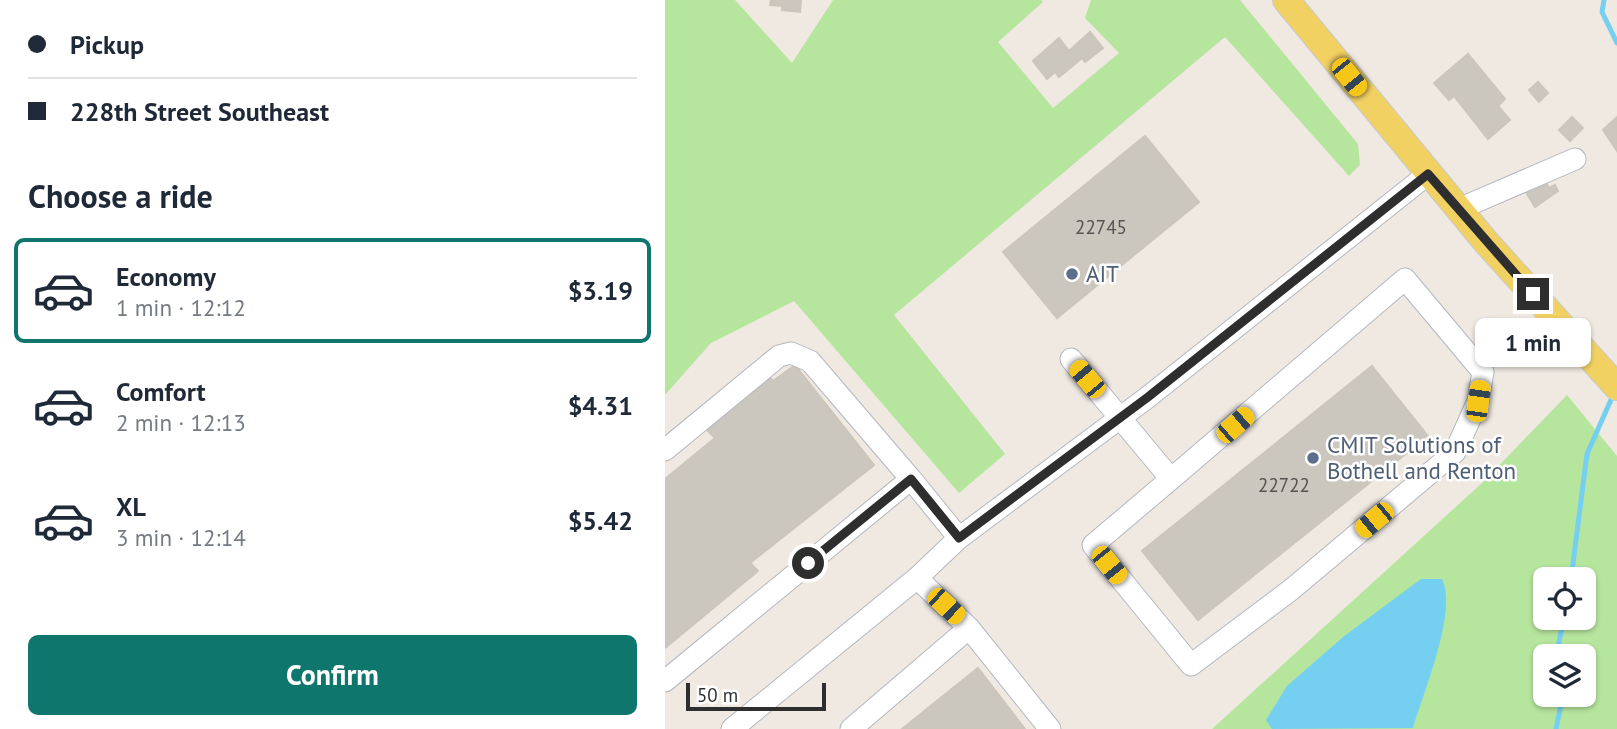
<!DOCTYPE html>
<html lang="en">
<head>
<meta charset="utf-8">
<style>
  :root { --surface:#fff; --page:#f2f2f3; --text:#1f2937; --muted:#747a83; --line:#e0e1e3; --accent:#0f766e }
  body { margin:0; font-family:"PT Sans",sans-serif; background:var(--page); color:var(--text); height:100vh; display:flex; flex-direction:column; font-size:26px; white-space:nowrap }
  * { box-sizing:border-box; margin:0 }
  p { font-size:23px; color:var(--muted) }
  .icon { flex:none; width:38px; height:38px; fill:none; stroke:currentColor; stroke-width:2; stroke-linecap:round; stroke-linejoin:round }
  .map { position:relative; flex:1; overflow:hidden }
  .details { display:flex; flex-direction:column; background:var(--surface); width:665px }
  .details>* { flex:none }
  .top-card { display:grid; align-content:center; height:154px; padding:0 28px; background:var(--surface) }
  .controls { position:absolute; left:868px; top:567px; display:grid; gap:14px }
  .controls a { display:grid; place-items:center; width:63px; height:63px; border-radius:10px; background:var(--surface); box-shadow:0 2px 5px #0004; font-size:35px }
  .scale { position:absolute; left:21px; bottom:18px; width:140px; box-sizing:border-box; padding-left:7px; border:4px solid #2e2e2e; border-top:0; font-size:19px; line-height:24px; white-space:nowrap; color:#2e2e2e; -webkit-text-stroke:5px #fff; paint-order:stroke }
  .end { position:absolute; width:32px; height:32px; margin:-16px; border:9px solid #2e2e2e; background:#fff; box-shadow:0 0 0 4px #fff }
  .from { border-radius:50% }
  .bubble { position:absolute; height:49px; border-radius:10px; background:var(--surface); box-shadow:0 2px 5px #0004; font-size:23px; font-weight:700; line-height:49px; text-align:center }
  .car { position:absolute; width:21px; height:42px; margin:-21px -10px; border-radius:9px; box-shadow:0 0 5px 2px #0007; background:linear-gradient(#f5c518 24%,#345 0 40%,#f5c518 0 76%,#345 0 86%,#f5c518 0) }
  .top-card b { display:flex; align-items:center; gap:24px; height:66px; font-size:26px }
  .top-card b+b { border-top:2px solid var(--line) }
  .top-card i { width:18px; height:18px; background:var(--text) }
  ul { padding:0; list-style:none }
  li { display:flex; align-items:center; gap:21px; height:105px; margin:0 14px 10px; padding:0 14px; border:4px solid transparent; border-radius:10px }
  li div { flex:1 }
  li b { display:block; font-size:26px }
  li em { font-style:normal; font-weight:700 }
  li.current { border-color:var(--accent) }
  li>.icon { width:63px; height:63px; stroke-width:1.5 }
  h2 { padding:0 28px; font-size:32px; line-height:84px }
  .cta { display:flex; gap:14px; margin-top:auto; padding:14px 28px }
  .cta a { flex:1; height:80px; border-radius:10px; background:var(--accent); color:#fff; font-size:28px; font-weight:700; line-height:80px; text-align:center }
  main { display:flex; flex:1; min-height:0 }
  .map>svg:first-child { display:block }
  .green { fill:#b6e59e; fill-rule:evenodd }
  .water { fill:#75cff0 }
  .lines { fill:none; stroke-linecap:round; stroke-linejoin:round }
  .stream { stroke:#75cff0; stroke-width:5 }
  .building { fill:#cbc7bf; stroke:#cbc5ba; stroke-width:2 }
  .minor-casing { stroke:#b4b7c1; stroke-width:23 }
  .major-casing { stroke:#c9c9c9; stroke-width:28 }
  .minor { stroke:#fff; stroke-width:21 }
  .major { stroke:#f2d163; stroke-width:26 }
  .route { stroke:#2e2e2e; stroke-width:9 }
  .service-dot { fill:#5c6f8a; stroke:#fff; stroke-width:2.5 }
  .labels { text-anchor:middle; stroke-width:5; stroke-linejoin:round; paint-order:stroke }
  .number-label { font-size:19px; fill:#555452 }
  .service-label { font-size:23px; fill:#4e5e75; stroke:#fff; text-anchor:start }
</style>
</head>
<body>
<main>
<section class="details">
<div class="top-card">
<b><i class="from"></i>Pickup</b>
<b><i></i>228th Street Southeast</b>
</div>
<h2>Choose a ride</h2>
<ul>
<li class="current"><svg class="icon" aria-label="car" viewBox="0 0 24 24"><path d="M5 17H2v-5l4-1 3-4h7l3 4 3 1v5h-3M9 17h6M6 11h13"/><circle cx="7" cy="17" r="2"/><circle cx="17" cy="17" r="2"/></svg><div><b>Economy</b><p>1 min · 12:12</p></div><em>$3.19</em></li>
<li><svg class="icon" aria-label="car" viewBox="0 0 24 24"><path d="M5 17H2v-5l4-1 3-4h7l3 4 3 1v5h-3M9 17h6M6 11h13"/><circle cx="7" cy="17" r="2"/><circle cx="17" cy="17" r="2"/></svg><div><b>Comfort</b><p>2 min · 12:13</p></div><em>$4.31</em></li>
<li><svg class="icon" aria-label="car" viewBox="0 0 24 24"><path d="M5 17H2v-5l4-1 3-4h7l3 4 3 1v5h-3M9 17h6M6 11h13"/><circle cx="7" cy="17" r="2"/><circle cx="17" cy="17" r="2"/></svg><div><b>XL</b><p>3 min · 12:14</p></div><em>$5.42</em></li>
</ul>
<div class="cta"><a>Confirm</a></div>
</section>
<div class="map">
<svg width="952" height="729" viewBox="0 0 952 729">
  <rect width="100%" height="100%" fill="#efe9e1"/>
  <path class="green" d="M 0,0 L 70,0 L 127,63 L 168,0 L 376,0 L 378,2 L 333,42 L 388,108 L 454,53 L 420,18 L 426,0 L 575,0 L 693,144 L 695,165 L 684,176 L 560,37 L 229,315 L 340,454 L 294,493 L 129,301 L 46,343 L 0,395 Z
    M 902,395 L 952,456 L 952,729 L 547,729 L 817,483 ZM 880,579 L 919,579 L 919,618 L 880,618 ZM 880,656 L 919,656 L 919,695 L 880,695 Z"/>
  <path class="water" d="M 756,579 L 777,579 C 793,611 758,693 748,728 L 607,729 L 601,720 L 622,686 L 678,637 Z"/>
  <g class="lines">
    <path class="stream" d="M 939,0 L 937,12 L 952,43
      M 906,579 L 922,454 L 949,393
      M 891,656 L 899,618
      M 891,729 L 898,695"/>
  </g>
  <path class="building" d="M 106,0 L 136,0 L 135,12 L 117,10 L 117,6 L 105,5 Z
    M 425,32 L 438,48 L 420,62 L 417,58 L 394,77 L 390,72 L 382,79 L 368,61 L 394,38 L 404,51 Z
    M 803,54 L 840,99 L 833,106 L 845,120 L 823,139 L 789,96 L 784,100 L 769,83 Z
    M 873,82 L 883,93 L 874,102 L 864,90 Z
    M 907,117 L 918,128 L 905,141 L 894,130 Z
    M 952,117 L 952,151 L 938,130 Z
    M 480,136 L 534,202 L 392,318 L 338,252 Z
    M 880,181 L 884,188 L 890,185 L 893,191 L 870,207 L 861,192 Z
    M 130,365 L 209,465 L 85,563 L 93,571 L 0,648 L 0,479 L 50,438 L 42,430 L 104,376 L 108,381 Z
    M 707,366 L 763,436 L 533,620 L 477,551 Z
    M 313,668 L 360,729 L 237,729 Z"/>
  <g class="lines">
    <defs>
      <path id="minor" d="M 794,209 L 910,159
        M 406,359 L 506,479 L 428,545 L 526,665 L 627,589 L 790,452 L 813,401 L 818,372 L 740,279 L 506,479
        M 0,450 L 114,356 L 126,353 L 145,361 L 246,479
        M 252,578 L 304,628
        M 0,681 L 246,479 L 294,538
        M 67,729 L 252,578 L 294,538 L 483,397 L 763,174
        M 186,729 L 304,628 L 385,729"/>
      <path id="major" d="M 621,0 L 821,242 L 952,387"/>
    </defs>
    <use href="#minor" class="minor-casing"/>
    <use href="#major" class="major-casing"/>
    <use href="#minor" class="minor"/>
    <use href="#major" class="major"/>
  </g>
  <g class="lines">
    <path class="route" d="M 143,563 L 246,479 L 294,538 L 483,397 L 763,174 L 868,294"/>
  </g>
  <g class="service-dot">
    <circle cx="407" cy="274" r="7"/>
    <circle cx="648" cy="458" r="7"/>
  </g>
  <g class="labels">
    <g class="number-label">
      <text x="436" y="234">22745</text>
      <text x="619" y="492">22722</text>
    </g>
    <g class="service-label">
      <text x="421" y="282">AIT</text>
      <text x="662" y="453">CMIT Solutions of<tspan x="662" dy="26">Bothell and Renton</tspan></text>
    </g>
  </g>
</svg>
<div class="controls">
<a><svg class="icon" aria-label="locate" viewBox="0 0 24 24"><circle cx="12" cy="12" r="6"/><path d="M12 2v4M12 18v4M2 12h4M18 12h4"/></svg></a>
<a><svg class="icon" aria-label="layers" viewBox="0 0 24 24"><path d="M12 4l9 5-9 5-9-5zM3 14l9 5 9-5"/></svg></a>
</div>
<div class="scale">50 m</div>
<i class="end from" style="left:143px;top:563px"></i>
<i class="end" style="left:868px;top:294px"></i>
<div class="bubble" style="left:810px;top:318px;width:116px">1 min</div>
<i class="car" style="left:684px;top:77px;rotate:141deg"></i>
<i class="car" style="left:422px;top:379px;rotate:320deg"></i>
<i class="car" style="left:813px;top:401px;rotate:8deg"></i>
<i class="car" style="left:570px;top:425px;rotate:49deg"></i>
<i class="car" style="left:709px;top:520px;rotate:230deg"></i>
<i class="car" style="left:444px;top:565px;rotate:141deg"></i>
<i class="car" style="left:281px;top:606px;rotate:133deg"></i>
</div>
</main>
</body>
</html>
